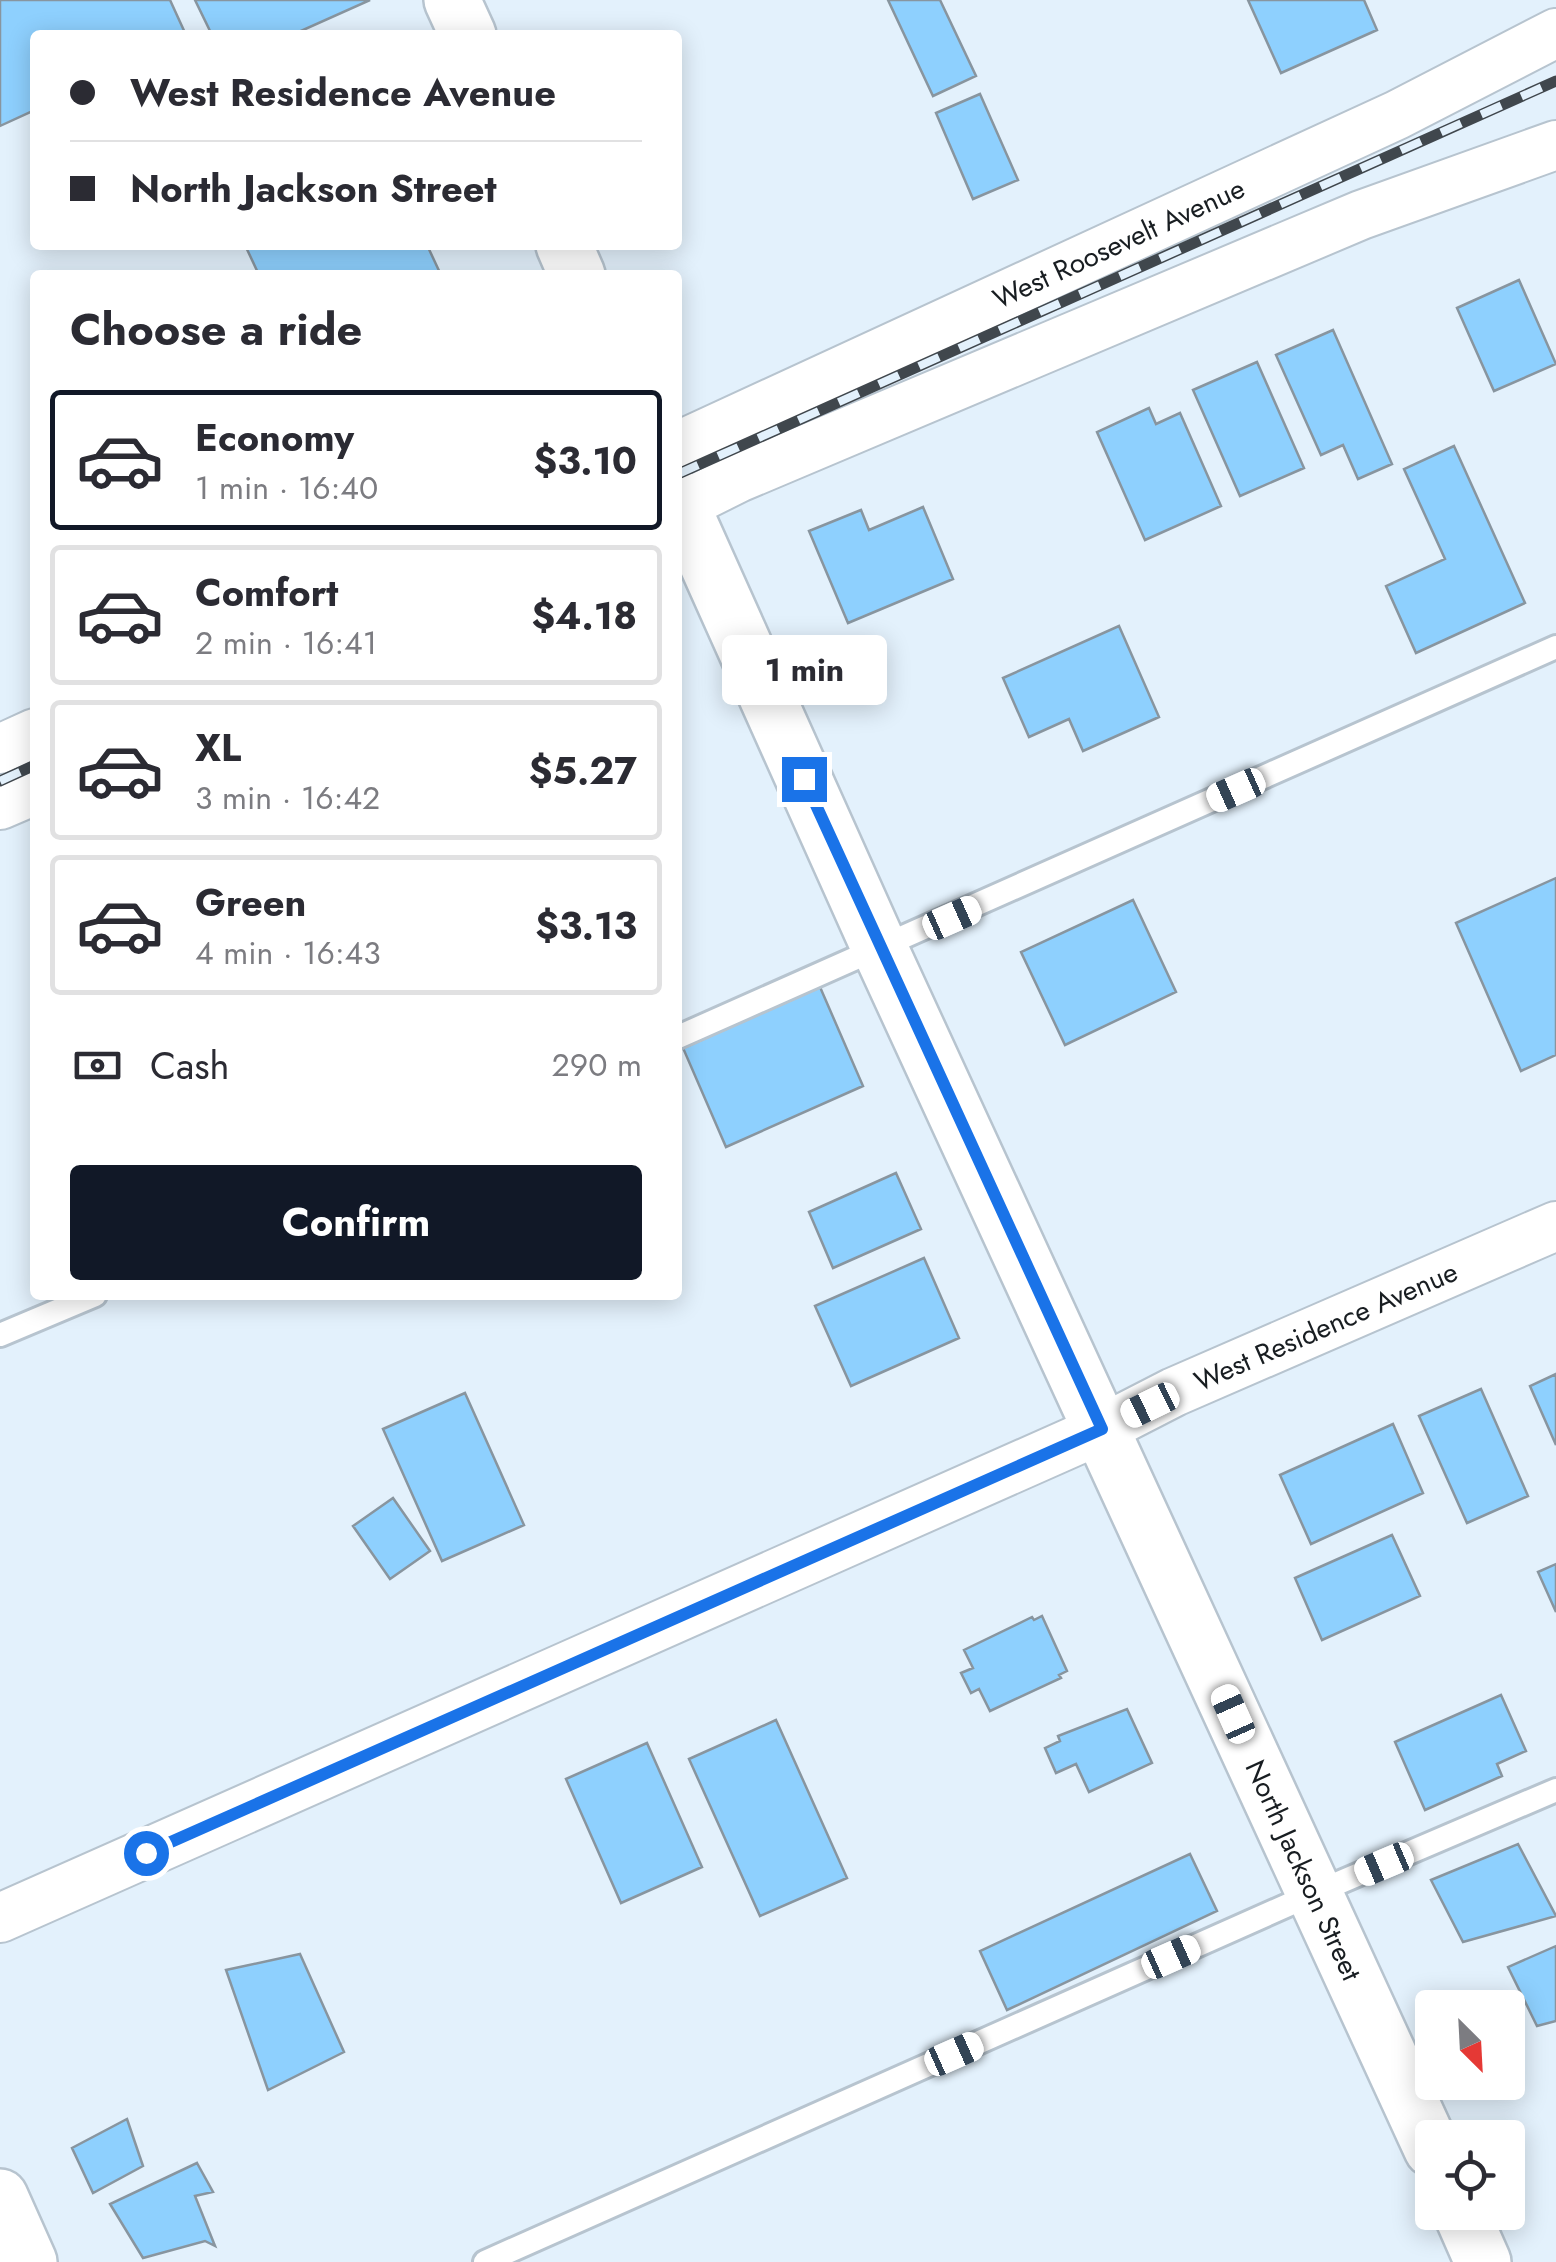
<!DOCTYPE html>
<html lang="en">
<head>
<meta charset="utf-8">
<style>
  :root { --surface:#fff; --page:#f7f7f7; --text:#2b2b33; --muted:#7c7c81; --line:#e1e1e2; --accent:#111827 }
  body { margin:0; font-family:Jost,sans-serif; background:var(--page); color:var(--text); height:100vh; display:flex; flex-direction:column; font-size:38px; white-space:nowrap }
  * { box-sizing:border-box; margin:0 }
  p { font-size:32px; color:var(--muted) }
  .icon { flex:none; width:55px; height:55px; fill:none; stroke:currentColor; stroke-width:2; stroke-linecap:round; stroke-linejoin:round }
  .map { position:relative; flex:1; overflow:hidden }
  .details { position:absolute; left:30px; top:270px; width:652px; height:1030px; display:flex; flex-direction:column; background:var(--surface); border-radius:10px; box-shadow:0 5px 25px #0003 }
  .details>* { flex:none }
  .top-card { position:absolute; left:30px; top:30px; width:652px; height:220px; border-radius:10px; box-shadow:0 5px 25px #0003; display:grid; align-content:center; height:220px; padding:0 40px; background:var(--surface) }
  .needle { width:65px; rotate:156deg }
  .buttons { position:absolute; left:1415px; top:1990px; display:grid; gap:20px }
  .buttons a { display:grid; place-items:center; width:110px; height:110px; border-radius:10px; background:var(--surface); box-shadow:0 5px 25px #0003; font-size:50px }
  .end { position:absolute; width:45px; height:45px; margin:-22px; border:12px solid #1a73e8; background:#fff; box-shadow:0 0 0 5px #fff }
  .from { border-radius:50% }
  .bubble { position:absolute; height:70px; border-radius:10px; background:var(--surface); box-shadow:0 5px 25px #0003; font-size:32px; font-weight:700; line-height:70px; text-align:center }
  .car { position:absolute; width:30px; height:60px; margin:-30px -15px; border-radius:12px; box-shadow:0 0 8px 2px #0007; background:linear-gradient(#fff 24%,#345 0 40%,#fff 0 76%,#345 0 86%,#fff 0) }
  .top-card b { display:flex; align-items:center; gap:35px; height:95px; font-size:38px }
  .top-card b+b { border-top:2px solid var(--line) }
  .top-card i { width:25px; height:25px; background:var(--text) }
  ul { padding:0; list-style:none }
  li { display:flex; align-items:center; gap:30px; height:140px; margin:0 20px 15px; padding:0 20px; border:5px solid var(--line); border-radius:10px }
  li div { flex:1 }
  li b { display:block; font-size:38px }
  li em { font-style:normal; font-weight:700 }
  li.selected { border-color:var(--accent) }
  li>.icon { width:90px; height:90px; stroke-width:1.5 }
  h2 { padding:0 40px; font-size:45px; line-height:120px }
  .pay { display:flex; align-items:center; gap:25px; height:110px; padding:0 40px; font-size:38px }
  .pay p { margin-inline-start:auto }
  .primary-button { display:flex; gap:20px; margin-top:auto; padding:20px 40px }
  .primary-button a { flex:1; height:115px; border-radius:10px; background:var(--accent); color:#fff; font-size:40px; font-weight:700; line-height:115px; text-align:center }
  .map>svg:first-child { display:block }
  .building { fill:#8ed0fe; stroke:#88959f; stroke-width:2.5 }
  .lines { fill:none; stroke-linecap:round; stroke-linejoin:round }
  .lane-casing { stroke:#b7c4cf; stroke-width:28 }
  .street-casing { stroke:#b7c4cf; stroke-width:52 }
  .secondary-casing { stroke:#b7c4cf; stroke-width:60 }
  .lane { stroke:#fff; stroke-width:22 }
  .street { stroke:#fff; stroke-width:48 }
  .secondary { stroke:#fff; stroke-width:55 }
  .rail-casing { stroke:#40474d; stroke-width:11 }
  .rail { stroke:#e3f1fc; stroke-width:8; stroke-dasharray:22; stroke-linecap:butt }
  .route { stroke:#1a73e8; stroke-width:12 }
  .labels { text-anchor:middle; stroke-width:10; stroke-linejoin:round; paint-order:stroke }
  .street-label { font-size:28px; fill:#181d21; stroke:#e3f1fc }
</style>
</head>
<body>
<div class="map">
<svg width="1556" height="2262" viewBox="0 0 1556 2262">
  <rect width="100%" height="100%" fill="#e3f1fc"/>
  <path class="building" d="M 0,0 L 170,0 L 186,35 L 35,35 L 35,110 L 0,126 Z
    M 195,0 L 370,0 L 292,35 L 212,35 Z
    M 888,0 L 940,0 L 976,76 L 933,96 Z
    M 1248,0 L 1364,0 L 1377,30 L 1281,73 Z
    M 980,94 L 1018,180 L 973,199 L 936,113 Z
    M 245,245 L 427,245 L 441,275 L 259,275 Z
    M 1519,280 L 1556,364 L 1494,391 L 1457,308 Z
    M 1333,330 L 1392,464 L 1358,479 L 1343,445 L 1321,455 L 1276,355 Z
    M 1257,362 L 1304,468 L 1240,496 L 1193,390 Z
    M 1149,408 L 1156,424 L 1180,413 L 1221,506 L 1145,540 L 1097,432 Z
    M 1454,446 L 1525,603 L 1416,653 L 1386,586 L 1445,559 L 1404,469 Z
    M 923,507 L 953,579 L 848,623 L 809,531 L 861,510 L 869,530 Z
    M 1119,626 L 1159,717 L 1083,751 L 1069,719 L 1029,737 L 1003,678 Z
    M 1556,878 L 1556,1055 L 1521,1071 L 1456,923 Z
    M 1133,900 L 1176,992 L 1065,1045 L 1021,952 Z
    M 820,987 L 863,1086 L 726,1147 L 683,1048 Z
    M 896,1173 L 921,1229 L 833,1268 L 809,1212 Z
    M 924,1258 L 959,1338 L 851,1386 L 815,1306 Z
    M 1556,1374 L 1556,1445 L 1530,1386 Z
    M 1481,1389 L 1528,1496 L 1467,1523 L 1419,1416 Z
    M 465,1393 L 524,1525 L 442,1561 L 383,1429 Z
    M 1393,1424 L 1423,1493 L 1311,1544 L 1280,1475 Z
    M 393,1498 L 430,1551 L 390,1579 L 353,1526 Z
    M 1392,1535 L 1420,1596 L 1322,1640 L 1295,1578 Z
    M 1556,1564 L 1556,1612 L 1538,1572 Z
    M 1042,1616 L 1067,1671 L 1059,1675 L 1061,1678 L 990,1711 L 979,1689 L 971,1693 L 961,1673 L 973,1668 L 964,1650 L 1032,1617 L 1034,1620 Z
    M 1501,1695 L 1526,1751 L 1497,1764 L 1502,1776 L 1425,1810 L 1395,1742 Z
    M 1127,1709 L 1152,1763 L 1089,1792 L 1076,1764 L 1056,1773 L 1045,1748 L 1060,1741 L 1058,1736 Z
    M 776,1720 L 847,1878 L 760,1916 L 689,1759 Z
    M 647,1743 L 702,1867 L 621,1903 L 566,1779 Z
    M 1518,1844 L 1556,1916 L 1463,1942 L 1431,1880 Z
    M 1190,1854 L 1217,1911 L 1007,2010 L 980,1951 Z
    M 1556,1946 L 1556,2021 L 1537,2026 L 1508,1967 Z
    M 300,1954 L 344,2052 L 268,2090 L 226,1970 Z
    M 127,2119 L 143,2166 L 93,2193 L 72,2148 Z
    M 197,2163 L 213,2192 L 195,2196 L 215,2246 L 205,2241 L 143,2258 L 110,2204 Z"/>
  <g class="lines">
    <defs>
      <path id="lane" d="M 678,1037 L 1556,647
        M 0,1335 L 95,1295
        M 485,2262 L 1315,1893 L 1556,1790"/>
      <g id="street">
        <path id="s1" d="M 678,446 L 1397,115 L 1556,33"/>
        <path d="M 678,508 L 738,478 L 1361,215 L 1556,145"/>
        <path d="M 0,749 L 35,733"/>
        <path d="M 0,805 L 35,790"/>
        <path id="s2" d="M 0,1918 L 1102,1429 L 1174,1392 L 1556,1226"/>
      </g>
      <g id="secondary">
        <path d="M 452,0 L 468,35"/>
        <path d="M 564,245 L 577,275"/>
        <path id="s3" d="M 678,498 L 880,949 L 1432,2149"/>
        <path d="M 0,2197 L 29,2262"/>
        <path d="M 1461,2212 L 1483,2262"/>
      </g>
    </defs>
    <use href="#lane" class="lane-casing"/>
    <use href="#street" class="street-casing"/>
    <use href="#secondary" class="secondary-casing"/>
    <use href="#lane" class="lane"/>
    <use href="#street" class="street"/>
    <use href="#secondary" class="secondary"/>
    <defs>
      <path id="rail" d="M 678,474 L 1556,81
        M 0,781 L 35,765"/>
    </defs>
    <use href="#rail" class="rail-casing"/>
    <use href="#rail" class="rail"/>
  </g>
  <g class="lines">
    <path class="route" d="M 146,1853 L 1102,1429 L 804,779"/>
  </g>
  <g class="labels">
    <g class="street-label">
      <text dy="10" stroke="none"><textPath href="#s1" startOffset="485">West Roosevelt Avenue</textPath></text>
      <text dy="10" stroke="none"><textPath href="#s2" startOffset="1452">West Residence Avenue</textPath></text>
      <text dy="10" stroke="none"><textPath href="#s3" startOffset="1508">North Jackson Street</textPath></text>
    </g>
  </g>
</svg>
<div class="buttons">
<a><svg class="needle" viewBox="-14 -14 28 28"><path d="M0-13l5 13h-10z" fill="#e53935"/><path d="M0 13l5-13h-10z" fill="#7c7c81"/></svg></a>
<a><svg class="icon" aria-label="locate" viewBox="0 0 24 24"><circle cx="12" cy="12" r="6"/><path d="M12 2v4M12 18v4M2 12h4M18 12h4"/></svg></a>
</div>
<i class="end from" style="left:146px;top:1853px"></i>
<i class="end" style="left:804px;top:779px"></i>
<div class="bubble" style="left:722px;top:635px;width:165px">1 min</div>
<i class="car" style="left:1236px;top:790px;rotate:246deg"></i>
<i class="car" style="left:952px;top:918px;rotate:66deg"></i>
<i class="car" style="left:1150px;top:1405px;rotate:244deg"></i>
<i class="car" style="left:1233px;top:1714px;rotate:336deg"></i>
<i class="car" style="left:1384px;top:1864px;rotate:247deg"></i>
<i class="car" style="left:1171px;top:1957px;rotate:66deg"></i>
<i class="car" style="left:954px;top:2054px;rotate:66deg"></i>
<div class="top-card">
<b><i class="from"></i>West Residence Avenue</b>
<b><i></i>North Jackson Street</b>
</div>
<section class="details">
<h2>Choose a ride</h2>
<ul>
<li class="selected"><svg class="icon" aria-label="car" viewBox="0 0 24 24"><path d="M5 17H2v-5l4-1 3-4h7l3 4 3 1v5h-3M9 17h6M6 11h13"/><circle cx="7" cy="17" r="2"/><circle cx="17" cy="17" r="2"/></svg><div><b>Economy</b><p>1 min · 16:40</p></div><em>$3.10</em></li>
<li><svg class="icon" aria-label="car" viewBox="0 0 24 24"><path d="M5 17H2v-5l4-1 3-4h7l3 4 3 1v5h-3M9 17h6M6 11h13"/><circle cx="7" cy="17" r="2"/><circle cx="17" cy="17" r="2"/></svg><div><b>Comfort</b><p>2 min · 16:41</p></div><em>$4.18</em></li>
<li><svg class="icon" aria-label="car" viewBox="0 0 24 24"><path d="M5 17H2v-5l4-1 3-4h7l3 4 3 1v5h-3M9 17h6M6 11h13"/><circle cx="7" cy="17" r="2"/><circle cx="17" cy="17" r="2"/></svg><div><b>XL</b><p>3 min · 16:42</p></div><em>$5.27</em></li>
<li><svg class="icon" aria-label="car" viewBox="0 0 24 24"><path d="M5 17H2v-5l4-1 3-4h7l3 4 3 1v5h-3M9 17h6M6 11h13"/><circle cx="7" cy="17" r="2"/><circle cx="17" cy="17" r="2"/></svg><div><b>Green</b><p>4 min · 16:43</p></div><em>$3.13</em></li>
</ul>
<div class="pay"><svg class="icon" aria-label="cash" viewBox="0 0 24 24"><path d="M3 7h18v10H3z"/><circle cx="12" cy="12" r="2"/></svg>Cash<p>290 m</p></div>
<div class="primary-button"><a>Confirm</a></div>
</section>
</div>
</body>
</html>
